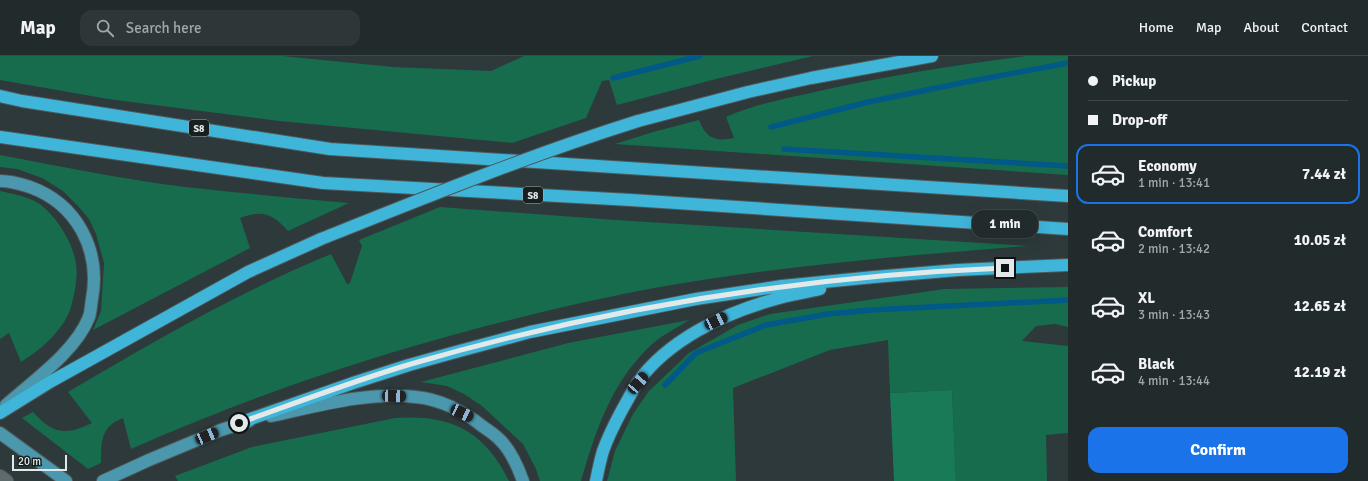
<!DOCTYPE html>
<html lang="en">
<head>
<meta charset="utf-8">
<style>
  :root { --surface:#222b2c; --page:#2e3738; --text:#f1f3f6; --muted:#a2a7a9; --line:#3f4748; --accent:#1a73e8 }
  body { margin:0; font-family:Signika,sans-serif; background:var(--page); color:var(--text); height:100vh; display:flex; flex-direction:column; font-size:15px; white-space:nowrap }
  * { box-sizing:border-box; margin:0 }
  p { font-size:13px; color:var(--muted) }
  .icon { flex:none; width:22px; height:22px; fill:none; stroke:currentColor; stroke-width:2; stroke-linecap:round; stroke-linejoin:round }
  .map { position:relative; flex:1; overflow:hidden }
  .drawer { display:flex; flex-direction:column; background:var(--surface); width:300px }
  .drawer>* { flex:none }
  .guide { display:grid; align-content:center; height:88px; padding:0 20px; background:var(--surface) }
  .scale { position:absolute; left:12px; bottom:10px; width:55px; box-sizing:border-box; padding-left:4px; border:2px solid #e2e9ea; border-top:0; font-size:11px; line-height:14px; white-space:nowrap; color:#e2e9ea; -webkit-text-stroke:3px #191f1f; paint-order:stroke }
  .end { position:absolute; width:18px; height:18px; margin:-9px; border:5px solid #e2e9ea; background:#111; box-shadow:0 0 0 2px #111 }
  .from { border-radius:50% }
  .bubble { position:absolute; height:28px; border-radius:12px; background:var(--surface); box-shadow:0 4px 16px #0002,0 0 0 1px var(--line); font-size:13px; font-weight:700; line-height:28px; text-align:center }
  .car { position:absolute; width:12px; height:24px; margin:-12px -6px; border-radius:5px; box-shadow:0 0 3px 1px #0007; background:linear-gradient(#222 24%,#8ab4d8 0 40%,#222 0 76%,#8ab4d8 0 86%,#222 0) }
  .guide b { display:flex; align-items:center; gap:14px; height:38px; font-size:15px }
  .guide b+b { border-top:1px solid var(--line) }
  .guide i { width:10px; height:10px; background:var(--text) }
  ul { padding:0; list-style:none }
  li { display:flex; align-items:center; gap:12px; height:60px; margin:0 8px 6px; padding:0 12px; border:2px solid transparent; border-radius:12px }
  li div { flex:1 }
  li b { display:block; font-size:15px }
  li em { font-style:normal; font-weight:700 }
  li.on { border-color:var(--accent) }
  li>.icon { width:36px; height:36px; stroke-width:1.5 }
  .button { display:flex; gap:8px; margin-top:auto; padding:8px 20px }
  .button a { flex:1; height:46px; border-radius:12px; background:var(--accent); color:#fff; font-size:16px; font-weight:700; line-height:46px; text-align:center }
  header { display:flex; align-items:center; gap:24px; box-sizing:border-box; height:56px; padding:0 20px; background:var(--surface); border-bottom:1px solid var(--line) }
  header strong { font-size:19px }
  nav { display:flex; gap:22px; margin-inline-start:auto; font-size:14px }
  .search { width:280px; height:36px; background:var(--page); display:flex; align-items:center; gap:10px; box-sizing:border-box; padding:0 14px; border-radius:12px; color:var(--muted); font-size:15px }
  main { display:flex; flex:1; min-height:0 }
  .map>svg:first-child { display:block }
  .green { fill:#176c4d }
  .forest { fill:#187a57 }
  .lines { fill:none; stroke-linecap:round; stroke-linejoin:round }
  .stream { stroke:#015987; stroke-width:5.5 }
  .secondary-casing { stroke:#4e5859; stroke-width:14 }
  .primary-casing { stroke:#4e5859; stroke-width:14 }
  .highway-casing { stroke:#4e5859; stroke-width:14 }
  .secondary { stroke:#5e6b6c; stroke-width:12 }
  .primary { stroke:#4b97ad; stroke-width:12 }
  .highway { stroke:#3fb5d9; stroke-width:12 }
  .highway-bridge-casing { stroke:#4e5859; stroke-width:14; stroke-linecap:butt }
  .highway-bridge { stroke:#3fb5d9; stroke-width:12 }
  .route { stroke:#e2e9ea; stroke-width:5 }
  .labels { text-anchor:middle; stroke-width:3.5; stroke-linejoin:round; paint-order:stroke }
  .shield { fill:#191f1f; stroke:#a6acad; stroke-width:1 }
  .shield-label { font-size:10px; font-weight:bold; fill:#e2e9ea }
</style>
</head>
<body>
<header>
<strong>Map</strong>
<div class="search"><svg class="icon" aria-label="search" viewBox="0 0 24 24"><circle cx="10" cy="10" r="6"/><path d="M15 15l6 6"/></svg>Search here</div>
<nav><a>Home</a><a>Map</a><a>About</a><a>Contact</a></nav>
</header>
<main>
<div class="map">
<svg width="1068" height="425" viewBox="0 0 1068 425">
  <rect width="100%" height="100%" fill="#2d393a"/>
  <path class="green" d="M 0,0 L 282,0 L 393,11 L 491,15 L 524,0 L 813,0 L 720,22 L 617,49 L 609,24 L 602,25 L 586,62 L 512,87 L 279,65 L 108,43 L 0,24 Z
    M 1026,0 L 1068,0 L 1068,119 L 615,88 L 653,76 L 699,64 C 706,82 715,86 734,82 L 726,61 C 755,48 788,42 819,35 C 887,20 956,9 1026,0 Z
    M 0,99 C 54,109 107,120 162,128 C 224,136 286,141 349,147 L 288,175 C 272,157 262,154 240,162 L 250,192 L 93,274 L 101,255 L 104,207 L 96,178 L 89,163 L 77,149 L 63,135 L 42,122 L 17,113 L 0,111 Z
    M 0,135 C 13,138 26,140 38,147 C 56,159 73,186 76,208 C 78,221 75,235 72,247 C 71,251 70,255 68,259 C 58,279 40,294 21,306 L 9,277 L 0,283 Z
    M 440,151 L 616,164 L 1029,190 C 922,198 816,207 709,223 C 634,234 560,251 486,270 C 364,302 246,342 131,393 L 123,362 C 120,364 115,365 112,368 C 100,377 101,394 101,407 L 88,413 L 22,362 L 33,356 C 53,378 65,380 92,367 L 68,336 C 154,285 239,236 331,198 L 347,228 L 350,227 L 362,190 L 359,184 Z
    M 1068,231 L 1068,271 L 1055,268 L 1036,270 L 1022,285 L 1068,290 L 1068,377 L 1046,379 L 1047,425 L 956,425 L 952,334 L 890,337 L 888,284 L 830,294 L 733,332 L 736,425 L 607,425 L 615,395 L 633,358 L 649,335 L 689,297 L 738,269 L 770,258 L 945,233 Z
    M 689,264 C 677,272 662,279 651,289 C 611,327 596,374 581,425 L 540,425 L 536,413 L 523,388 L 482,350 L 464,338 L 447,330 L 421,326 L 568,287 Z
    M 395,362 C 450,358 484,374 509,425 L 178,425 L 175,420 L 252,391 Z"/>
  <path class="forest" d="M 952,334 L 956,425 L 894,425 L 890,337 Z"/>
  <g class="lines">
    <path class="stream" d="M 613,22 L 700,0
      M 771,71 L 868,46 L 966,26 L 1068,7
      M 784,93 L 1068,110
      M 665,329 L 696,297 L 766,269 L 828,258 L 871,254 L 1068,244"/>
    <defs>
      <path id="secondary" d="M 0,420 L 7,425"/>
      <path id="primary" d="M 0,125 C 9,125 21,128 30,131 C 77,148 101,194 92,243 C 91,248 91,255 89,261 C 76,295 33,325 6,349
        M 271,360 C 317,350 369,335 416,341 C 439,343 464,355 482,370 C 488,374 494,378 499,383 C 510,393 518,411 523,425
        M 0,377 L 66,425
        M 103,425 L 149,404 L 221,374 L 249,365"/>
      <path id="highway" d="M 0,40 L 22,45 L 330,93 L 1068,140
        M 638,65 L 748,36 L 811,22 L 932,0
        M 0,81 L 323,127 L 631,144 L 1068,173
        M 0,357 L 50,326 L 248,216 L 321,183
        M 239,367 L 353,327 L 409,309 L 452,297 L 530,276 L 696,243 L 782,230 L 874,221 L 958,214 L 1068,209
        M 596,425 C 598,415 600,405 603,395 C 608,381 615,367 622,354 C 627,345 632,336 637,327 C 668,284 723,258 772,244 C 788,239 804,237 820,233"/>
    </defs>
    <use href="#secondary" class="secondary-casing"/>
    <use href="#primary" class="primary-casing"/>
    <use href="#highway" class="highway-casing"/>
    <use href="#secondary" class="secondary"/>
    <use href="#primary" class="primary"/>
    <use href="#highway" class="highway"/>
    <defs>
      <path id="highway-bridge" d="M 321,183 C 426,141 530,99 638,65"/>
    </defs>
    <use href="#highway-bridge" class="highway-bridge-casing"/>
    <use href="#highway-bridge" class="highway-bridge"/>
  </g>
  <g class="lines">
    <path class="route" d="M 239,367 C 296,347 353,325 411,308 C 604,252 804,220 1005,212"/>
  </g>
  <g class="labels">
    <g class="shield">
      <rect x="189" y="64" width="20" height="16" rx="3"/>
      <rect x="523" y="131" width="20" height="16" rx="3"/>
    </g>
    <g class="shield-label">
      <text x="199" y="76">S8</text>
      <text x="533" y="143">S8</text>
    </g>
  </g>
</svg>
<div class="scale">20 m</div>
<i class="end from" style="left:239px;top:367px"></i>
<i class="end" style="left:1005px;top:212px"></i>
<div class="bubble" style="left:972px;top:154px;width:66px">1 min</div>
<i class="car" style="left:716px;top:265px;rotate:65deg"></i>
<i class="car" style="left:638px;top:327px;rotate:41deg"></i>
<i class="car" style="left:394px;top:340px;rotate:92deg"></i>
<i class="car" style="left:462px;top:357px;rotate:115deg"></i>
<i class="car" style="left:207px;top:380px;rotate:67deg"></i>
</div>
<section class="drawer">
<div class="guide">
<b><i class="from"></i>Pickup</b>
<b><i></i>Drop-off</b>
</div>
<ul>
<li class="on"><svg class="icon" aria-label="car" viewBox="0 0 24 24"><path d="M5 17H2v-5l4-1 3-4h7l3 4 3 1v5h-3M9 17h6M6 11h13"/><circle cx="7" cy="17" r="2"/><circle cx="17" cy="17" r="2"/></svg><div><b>Economy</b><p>1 min · 13:41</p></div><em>7.44 zł</em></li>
<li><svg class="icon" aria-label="car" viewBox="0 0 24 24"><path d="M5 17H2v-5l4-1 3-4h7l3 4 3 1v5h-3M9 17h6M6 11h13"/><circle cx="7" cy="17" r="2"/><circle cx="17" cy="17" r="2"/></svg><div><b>Comfort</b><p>2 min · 13:42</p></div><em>10.05 zł</em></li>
<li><svg class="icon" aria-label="car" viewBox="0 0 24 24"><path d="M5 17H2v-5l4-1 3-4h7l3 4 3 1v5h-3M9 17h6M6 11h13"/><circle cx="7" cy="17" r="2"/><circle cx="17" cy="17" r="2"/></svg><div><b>XL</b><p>3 min · 13:43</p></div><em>12.65 zł</em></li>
<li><svg class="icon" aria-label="car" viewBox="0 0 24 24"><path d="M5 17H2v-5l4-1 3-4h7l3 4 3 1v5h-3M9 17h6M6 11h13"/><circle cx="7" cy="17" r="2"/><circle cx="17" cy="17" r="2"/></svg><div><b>Black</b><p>4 min · 13:44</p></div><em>12.19 zł</em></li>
</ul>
<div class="button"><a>Confirm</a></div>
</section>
</main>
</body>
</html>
